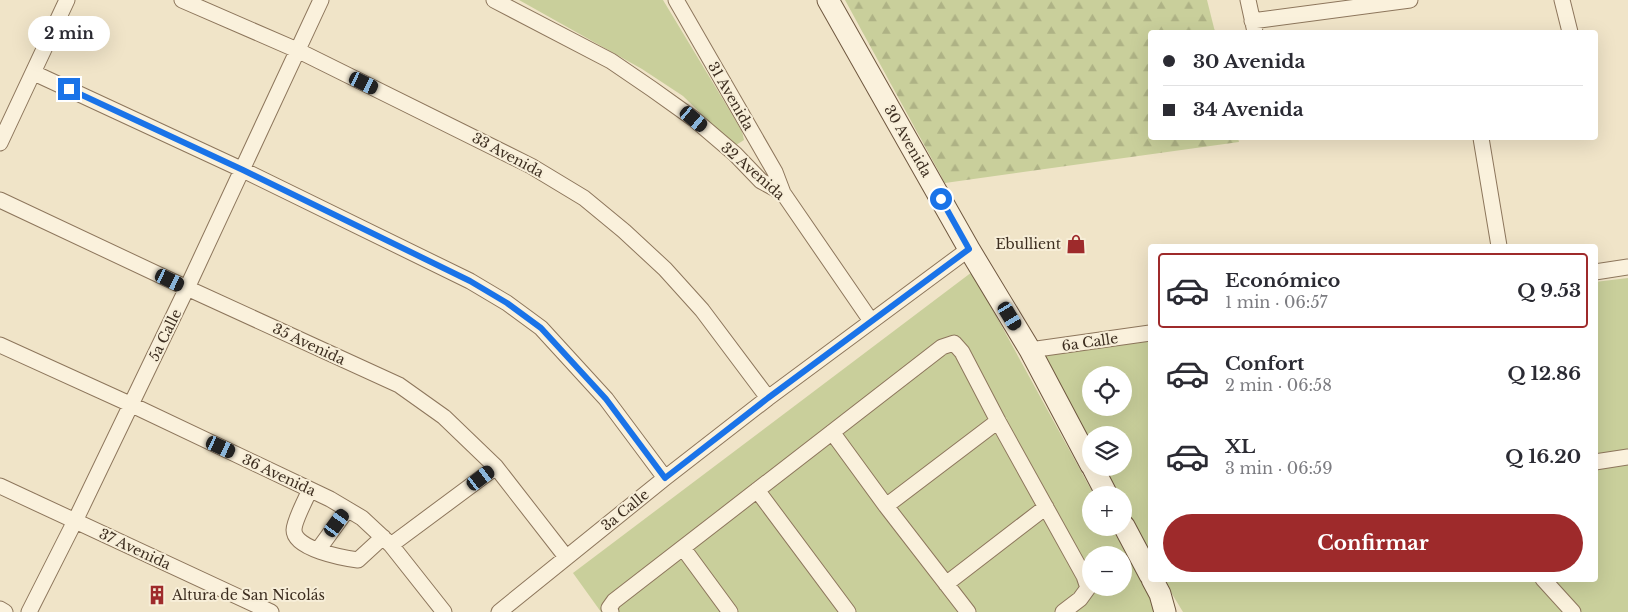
<!DOCTYPE html>
<html lang="es">
<head>
<meta charset="utf-8">
<style>
  :root { --surface:#fff; --page:#f7f7f7; --text:#2b2b33; --muted:#7c7c81; --line:#e1e1e2; --accent:#9e2a2b }
  body { margin:0; font-family:"Libre Baskerville",serif; background:var(--page); color:var(--text); height:100vh; display:flex; flex-direction:column; font-size:19px; white-space:nowrap }
  * { box-sizing:border-box; margin:0 }
  p { font-size:16px; color:var(--muted) }
  .icon { flex:none; width:28px; height:28px; fill:none; stroke:currentColor; stroke-width:2; stroke-linecap:round; stroke-linejoin:round }
  .map { position:relative; flex:1; overflow:hidden }
  .drawer { position:absolute; left:1148px; top:244px; width:450px; height:338px; display:flex; flex-direction:column; background:var(--surface); border-radius:5px; box-shadow:0 5px 20px #0002 }
  .drawer>* { flex:none }
  .hud { position:absolute; left:1148px; top:30px; width:450px; height:110px; border-radius:5px; box-shadow:0 5px 20px #0002; display:grid; align-content:center; height:110px; padding:0 15px; background:var(--surface) }
  .tools { position:absolute; left:1082px; top:366px; display:grid; gap:10px }
  .tools a { display:grid; place-items:center; width:50px; height:50px; border-radius:50%; background:var(--surface); box-shadow:0 5px 20px #0002; font-size:25px }
  .end { position:absolute; width:22px; height:22px; margin:-11px; border:6px solid #1a73e8; background:#fff; box-shadow:0 0 0 2px #fff }
  .from { border-radius:50% }
  .bubble { position:absolute; height:35px; border-radius:18px; background:var(--surface); box-shadow:0 5px 20px #0002; font-size:16px; font-weight:700; line-height:35px; text-align:center }
  .car { position:absolute; width:15px; height:30px; margin:-15px -8px; border-radius:6px; box-shadow:0 0 4px 1px #0007; background:linear-gradient(#222 24%,#8ab4d8 0 40%,#222 0 76%,#8ab4d8 0 86%,#222 0) }
  .hud b { display:flex; align-items:center; gap:18px; height:48px; font-size:19px }
  .hud b+b { border-top:1px solid var(--line) }
  .hud i { width:12px; height:12px; background:var(--text) }
  ul { padding:9px 0 0; list-style:none }
  li { display:flex; align-items:center; gap:15px; height:75px; margin:0 10px 8px; padding:0 5px; border:2px solid transparent; border-radius:5px }
  li div { flex:1 }
  li b { display:block; font-size:19px }
  li em { font-style:normal; font-weight:700 }
  li.current { border-color:var(--accent) }
  li>.icon { width:45px; height:45px; stroke-width:1.5 }
  .button { display:flex; gap:10px; margin-top:auto; padding:10px 15px }
  .button a { flex:1; height:58px; border-radius:30px; background:var(--accent); color:#fff; font-size:20px; font-weight:700; line-height:58px; text-align:center }
  .map>svg:first-child { display:block }
  .green { fill:#c9cf9b; fill-rule:evenodd }
  .forest { fill:url(#forest-firs) }
  .lines { fill:none; stroke-linecap:round; stroke-linejoin:round }
  .street-casing { stroke:#8d765c; stroke-width:17 }
  .secondary-casing { stroke:#6f573f; stroke-width:23 }
  .street { stroke:#faf1dc; stroke-width:15 }
  .secondary { stroke:#faf1dc; stroke-width:21 }
  .route { stroke:#1a73e8; stroke-width:6 }
  .labels { text-anchor:middle; stroke-width:4; stroke-linejoin:round; paint-order:stroke }
  .street-label { font-size:14px; fill:#3d2e20; stroke:#f7eed8 }
  .poi-label { font-size:14px; fill:#3d2e20; stroke:#f7eed8; text-anchor:end }
</style>
</head>
<body>
<div class="map">
<svg width="1628" height="612" viewBox="0 0 1628 612">
  <defs>
    <pattern id="forest-firs" width="22" height="20" patternUnits="userSpaceOnUse" patternTransform="scale(1.25)"><rect width="22" height="20" fill="#c9cf9b"/><path d="M5 1l3.5 6h-7zM16 11l3.5 6h-7z" fill="#aeb285"/></pattern>
  </defs>
  <rect width="100%" height="100%" fill="#f0e4c8"/>
  <path class="green" d="M 519,0 L 663,0 L 742,131 L 744,140 L 736,145 L 725,137 L 683,96 L 642,69 Z
    M 972,272 L 1094,495 L 1091,495 L 1091,528 L 1112,528 L 1158,612 L 601,612 L 573,573 ZM 1091,555 L 1124,555 L 1124,588 L 1091,588 Z
    M 1628,278 L 1628,612 L 1183,612 L 1163,579 L 1595,579 L 1595,282 Z
    M 1150,336 L 1150,555 L 1124,510 L 1124,495 L 1115,495 L 1100,468 L 1124,468 L 1124,435 L 1091,435 L 1091,453 L 1033,351 ZM 1091,375 L 1124,375 L 1124,408 L 1091,408 Z"/>
  <path class="forest" d="M 845,0 L 1207,0 L 1215,32 L 1150,32 L 1150,138 L 1238,138 L 1239,142 L 945,183 Z"/>
  <g class="lines">
    <defs>
      <path id="street" d="M 182,0 L 297,50 L 531,166 L 584,198 L 624,231 L 665,269 L 702,310 L 768,398
        M 494,0 L 611,61 L 652,89 L 694,119 L 735,154 L 761,181 L 783,193 L 871,321
        M 676,0 L 775,172 L 783,193
        M 1248,0 L 1255,32
        M 1562,0 L 1570,32
        M 1252,21 L 1410,0
        M 34,73 L 243,170 L 470,281 L 507,303 L 541,328 L 606,399 L 665,478
        M 1481,138 L 1499,246
        M 0,143 L 67,0
        M 0,200 L 187,288 L 399,385 L 444,417 L 496,467 L 566,557
        M 1595,272 L 1628,267
        M 0,345 L 132,405 L 330,499 L 362,518 L 391,545 L 444,612
        M 1030,350 L 1150,333
        M 832,432 L 886,506 L 968,612
        M 1595,462 L 1628,457
        M 0,486 L 271,612
        M 310,490 C 306,498 294,522 294,530 C 294,549 343,558 358,560 L 383,537
        M 757,490 L 848,612
        M 886,506 L 998,421
        M 391,545 L 496,467
        M 683,548 L 730,612
        M 318,550 L 347,510
        M 1543,579 L 1573,612
        M 946,584 L 1046,507
        M 0,609 L 5,612
        M 29,612 L 75,521 L 187,288 L 321,0
        M 499,612 L 665,478 L 768,398 L 969,249
        M 611,612 L 609,608 L 614,601 L 942,347 L 954,343 L 962,352 L 998,421 L 1084,576 L 1088,588 L 1080,599 L 1063,612"/>
      <path id="secondary" d="M 828,0 L 969,249 L 1030,350 L 1091,465
        M 1093,468 L 1107,495
        M 1124,526 L 1150,575
        M 1152,579 L 1160,594 L 1165,612"/>
    </defs>
    <use href="#street" class="street-casing"/>
    <use href="#secondary" class="secondary-casing"/>
    <use href="#street" class="street"/>
    <use href="#secondary" class="secondary"/>
  </g>
  <g class="lines">
    <path class="route" d="M 69,89 L 243,170 L 470,281 L 507,303 L 541,328 L 606,399 L 665,478 L 768,398 L 969,249 L 941,199"/>
  </g>
  <defs>
    <symbol id="shop-bare" viewBox="-9 -9 18 18"><path d="M-5-2.5h2.3a2.7 3.5 0 0 1 5.4 0H5L5.5 6h-11ZM-1.5-2.5h3a1.5 2.3 0 0 0-3 0Z" fill="#9e2a2b" stroke="#f7eed8" stroke-width="2.5" paint-order="stroke"/></symbol>
    <symbol id="building-bare" viewBox="-9 -9 18 18"><path d="M-4-6H4V6H1V3H-1V6H-4ZM-2.5-4.3h1.7v1.8h-1.7ZM.8-4.3h1.7v1.8H.8ZM-2.5-1h1.7V.8h-1.7ZM.8-1h1.7V.8H.8Z" fill="#9e2a2b" stroke="#f7eed8" stroke-width="2.5" paint-order="stroke"/></symbol>
  </defs>
  <g fill-rule="evenodd">
    <use href="#shop-bare" x="1062" y="230" width="28" height="28"/>
    <use href="#building-bare" x="143" y="581" width="28" height="28"/>
  </g>
  <g class="labels">
    <g class="street-label">
      <text transform="translate(731 96) rotate(60)" y="5">31 Avenida</text>
      <text transform="translate(908 141) rotate(60)" y="5">30 Avenida</text>
      <text transform="translate(508 155) rotate(28)" y="5">33 Avenida</text>
      <text transform="translate(753 171) rotate(41)" y="5">32 Avenida</text>
      <text transform="translate(165 335) rotate(-64)" y="5">5a Calle</text>
      <text transform="translate(1090 342) rotate(-8)" y="5">6a Calle</text>
      <text transform="translate(309 344) rotate(25)" y="5">35 Avenida</text>
      <text transform="translate(279 475) rotate(25)" y="5">36 Avenida</text>
      <text transform="translate(625 510) rotate(-39)" y="5">3a Calle</text>
      <text transform="translate(135 549) rotate(25)" y="5">37 Avenida</text>
    </g>
    <g class="poi-label">
      <text x="1061" y="249">Ebullient</text>
      <text x="172" y="600" text-anchor="start">Altura de San Nicolás</text>
    </g>
  </g>
</svg>
<div class="tools">
<a><svg class="icon" aria-label="locate" viewBox="0 0 24 24"><circle cx="12" cy="12" r="6"/><path d="M12 2v4M12 18v4M2 12h4M18 12h4"/></svg></a>
<a><svg class="icon" aria-label="layers" viewBox="0 0 24 24"><path d="M12 4l9 5-9 5-9-5zM3 14l9 5 9-5"/></svg></a>
<a>+</a>
<a>−</a>
</div>
<i class="end from" style="left:941px;top:199px"></i>
<i class="end" style="left:69px;top:89px"></i>
<div class="bubble" style="left:28px;top:16px;width:82px">2 min</div>
<i class="car" style="left:364px;top:83px;rotate:116deg"></i>
<i class="car" style="left:694px;top:119px;rotate:130deg"></i>
<i class="car" style="left:170px;top:280px;rotate:116deg"></i>
<i class="car" style="left:1010px;top:316px;rotate:149deg"></i>
<i class="car" style="left:221px;top:447px;rotate:115deg"></i>
<i class="car" style="left:481px;top:478px;rotate:53deg"></i>
<i class="car" style="left:337px;top:523px;rotate:36deg"></i>
<div class="hud">
<b><i class="from"></i>30 Avenida</b>
<b><i></i>34 Avenida</b>
</div>
<section class="drawer">
<ul>
<li class="current"><svg class="icon" aria-label="car" viewBox="0 0 24 24"><path d="M5 17H2v-5l4-1 3-4h7l3 4 3 1v5h-3M9 17h6M6 11h13"/><circle cx="7" cy="17" r="2"/><circle cx="17" cy="17" r="2"/></svg><div><b>Económico</b><p>1 min · 06:57</p></div><em>Q 9.53</em></li>
<li><svg class="icon" aria-label="car" viewBox="0 0 24 24"><path d="M5 17H2v-5l4-1 3-4h7l3 4 3 1v5h-3M9 17h6M6 11h13"/><circle cx="7" cy="17" r="2"/><circle cx="17" cy="17" r="2"/></svg><div><b>Confort</b><p>2 min · 06:58</p></div><em>Q 12.86</em></li>
<li><svg class="icon" aria-label="car" viewBox="0 0 24 24"><path d="M5 17H2v-5l4-1 3-4h7l3 4 3 1v5h-3M9 17h6M6 11h13"/><circle cx="7" cy="17" r="2"/><circle cx="17" cy="17" r="2"/></svg><div><b>XL</b><p>3 min · 06:59</p></div><em>Q 16.20</em></li>
</ul>
<div class="button"><a>Confirmar</a></div>
</section>
</div>
</body>
</html>
